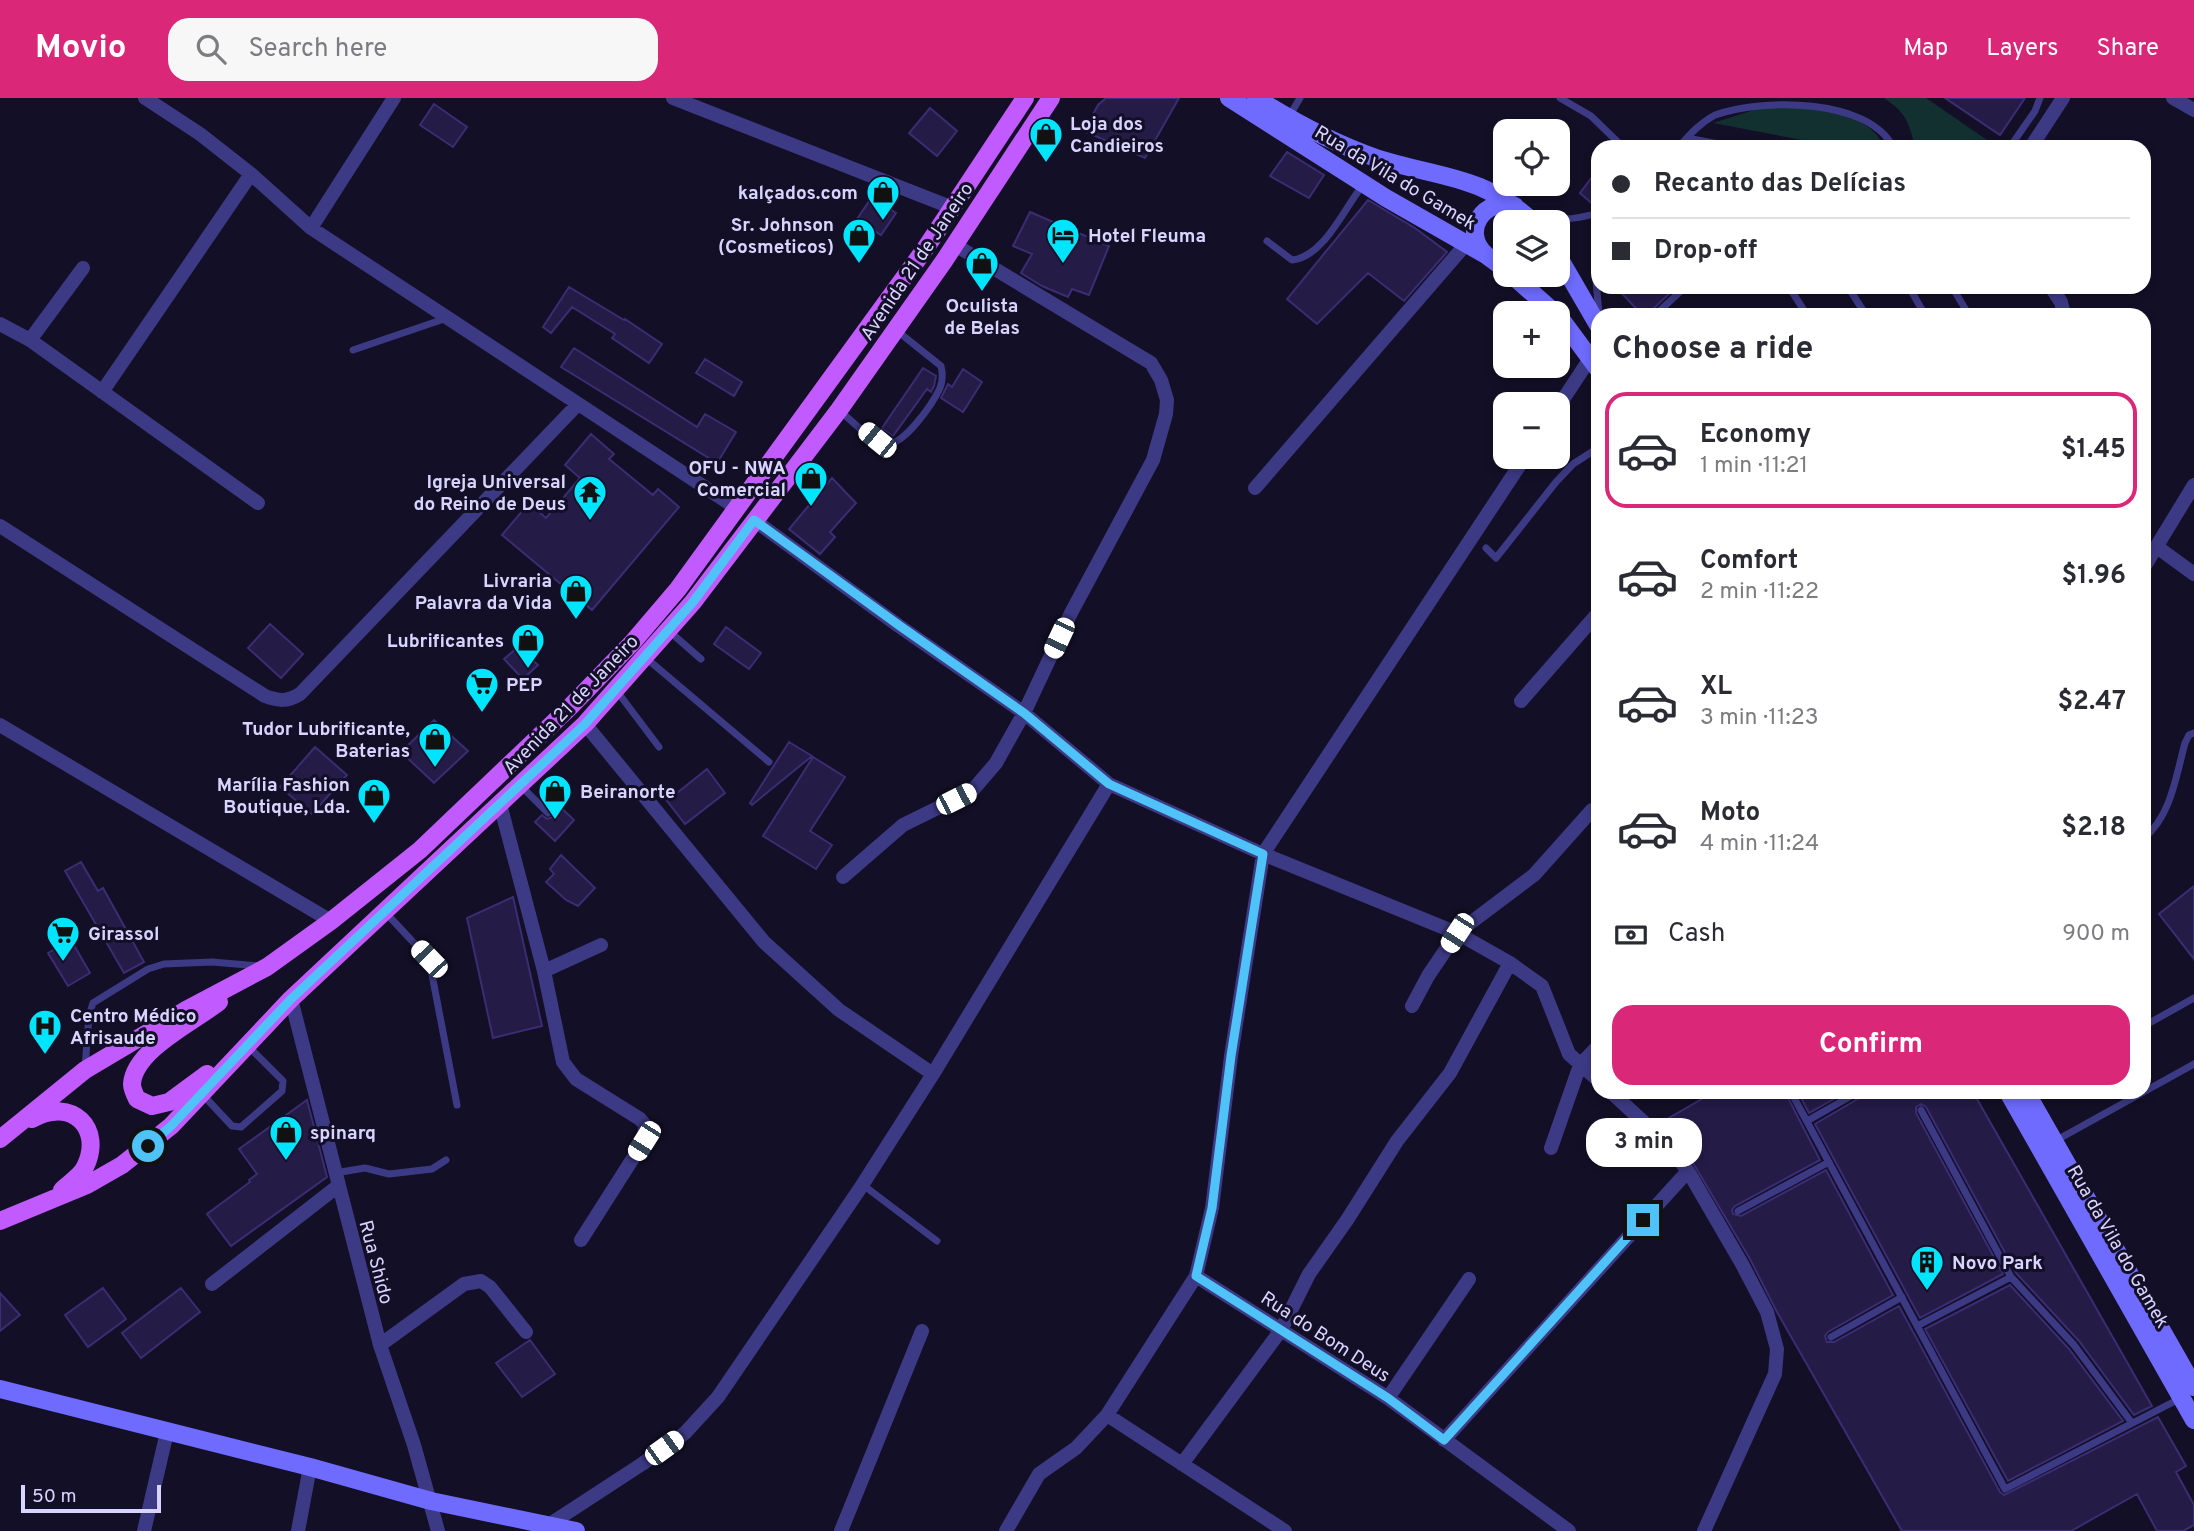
<!DOCTYPE html>
<html lang="en">
<head>
<meta charset="utf-8">
<style>
  :root { --surface:#fff; --page:#f7f7f7; --text:#2b2b33; --muted:#7c7c81; --line:#e1e1e2; --accent:#db2777 }
  body { margin:0; font-family:Overpass,sans-serif; background:var(--page); color:var(--text); height:100vh; display:flex; flex-direction:column; font-size:26px; white-space:nowrap }
  * { box-sizing:border-box; margin:0 }
  p { font-size:23px; color:var(--muted) }
  .icon { flex:none; width:38px; height:38px; fill:none; stroke:currentColor; stroke-width:2; stroke-linecap:round; stroke-linejoin:round }
  .map { position:relative; flex:1; overflow:hidden }
  .drawer { position:absolute; left:1591px; top:210px; width:560px; height:791px; display:flex; flex-direction:column; background:var(--surface); border-radius:21px; box-shadow:0 4px 10px #0003 }
  .drawer>* { flex:none }
  .hud { position:absolute; left:1591px; top:42px; width:560px; height:154px; border-radius:21px; box-shadow:0 4px 10px #0003; display:grid; align-content:center; height:154px; padding:0 21px; background:var(--surface) }
  .fabs { position:absolute; left:1493px; top:21px; display:grid; gap:14px }
  .fabs a { display:grid; place-items:center; width:77px; height:77px; border-radius:14px; background:var(--surface); box-shadow:0 4px 10px #0003; font-size:35px }
  .scale { position:absolute; left:21px; bottom:18px; width:140px; box-sizing:border-box; padding-left:7px; border:4px solid #d9d4ff; border-top:0; font-size:19px; line-height:24px; white-space:nowrap; color:#d9d4ff; -webkit-text-stroke:5px #130f26; paint-order:stroke }
  .end { position:absolute; width:32px; height:32px; margin:-16px; border:9px solid #4fc3f7; background:#111; box-shadow:0 0 0 4px #111 }
  .from { border-radius:50% }
  .bubble { position:absolute; height:49px; border-radius:21px; background:var(--surface); box-shadow:0 4px 10px #0003; font-size:23px; font-weight:700; line-height:49px; text-align:center }
  .car { position:absolute; width:21px; height:42px; margin:-21px -10px; border-radius:9px; box-shadow:0 0 5px 2px #0007; background:linear-gradient(#fff 24%,#345 0 40%,#fff 0 76%,#345 0 86%,#fff 0) }
  .hud b { display:flex; align-items:center; gap:24px; height:66px; font-size:26px }
  .hud b+b { border-top:2px solid var(--line) }
  .hud i { width:18px; height:18px; background:var(--text) }
  ul { padding:0; list-style:none }
  li { display:flex; align-items:center; gap:21px; height:116px; margin:0 14px 10px; padding:0 7px; border:4px solid transparent; border-radius:21px }
  li div { flex:1 }
  li b { display:block; font-size:26px }
  li em { font-style:normal; font-weight:700 }
  li.selected { border-color:var(--accent) }
  li>.icon { width:63px; height:63px; stroke-width:1.5 }
  h2 { padding:0 21px; font-size:32px; line-height:84px }
  .pay { display:flex; align-items:center; gap:18px; height:77px; padding:0 21px; font-size:26px }
  .pay p { margin-inline-start:auto }
  .button { display:flex; gap:14px; margin-top:auto; padding:14px 21px }
  .button a { flex:1; height:80px; border-radius:21px; background:var(--accent); color:#fff; font-size:28px; font-weight:700; line-height:80px; text-align:center }
  header { display:flex; align-items:center; gap:42px; box-sizing:border-box; height:98px; padding:0 35px; background:var(--accent); color:#fff }
  header strong { font-size:33px }
  nav { display:flex; gap:38px; margin-inline-start:auto; font-size:24px }
  .search { width:490px; height:63px; background:var(--page); display:flex; align-items:center; gap:18px; box-sizing:border-box; padding:0 24px; border-radius:21px; color:var(--muted); font-size:26px }
  .map>svg:first-child { display:block }
  .green { fill:#12302f }
  .building { fill:#241b47; stroke:#3b2d73; stroke-width:2 }
  .lines { fill:none; stroke-linecap:round; stroke-linejoin:round }
  .lane { stroke:#3d3a85; stroke-width:7 }
  .street { stroke:#3d3a85; stroke-width:14 }
  .secondary { stroke:#6f6bff; stroke-width:18 }
  .primary { stroke:#c25bff; stroke-width:18 }
  .route { stroke:#4fc3f7; stroke-width:9 }
  .labels { text-anchor:middle; stroke-width:6; stroke-linejoin:round; paint-order:stroke }
  .poi-label { font-size:19px; font-weight:bold; fill:#d9d4ff; stroke:#130f26; text-anchor:start }
  .street-label { font-size:19px; fill:#d9d4ff; stroke:#130f26 }
</style>
</head>
<body>
<header>
<strong>Movio</strong>
<div class="search"><svg class="icon" aria-label="search" viewBox="0 0 24 24"><circle cx="10" cy="10" r="6"/><path d="M15 15l6 6"/></svg>Search here</div>
<nav><a>Map</a><a>Layers</a><a>Share</a></nav>
</header>
<div class="map">
<svg width="2194" height="1433" viewBox="0 0 2194 1433">
  <rect width="100%" height="100%" fill="#130f26"/>
  <path class="green" d="M 1884,0 L 1926,0 L 1987,42 L 1982,49 L 1915,49 C 1909,24 1906,15 1884,0 Z
    M 1787,8 C 1823,13 1866,13 1885,49 L 1839,49 L 1713,25 L 1760,10 Z"/>
  <path class="building" d="M 1106,0 L 1179,0 L 1145,60 L 1084,33 L 1098,7 Z
    M 1945,0 L 2025,0 L 2000,37 Z
    M 434,6 L 467,29 L 453,49 L 420,27 Z
    M 930,10 L 957,33 L 937,58 L 909,35 Z
    M 1287,54 L 1324,77 L 1309,100 L 1270,78 Z
    M 1598,71 L 1598,109 L 1596,109 L 1580,95 Z
    M 872,99 L 896,115 L 881,137 L 857,121 Z
    M 1368,102 L 1415,130 L 1447,154 L 1404,203 L 1368,175 L 1317,226 L 1287,201 Z
    M 1030,114 L 1109,148 L 1089,197 L 1072,191 L 1068,199 L 1042,188 L 1021,175 L 1032,156 L 1013,148 Z
    M 569,189 L 624,222 L 625,221 L 662,246 L 649,265 L 612,240 L 615,236 L 572,209 L 551,235 L 543,229 Z
    M 1616,189 L 1676,189 L 1647,217 L 1642,217 Z
    M 574,250 L 697,329 L 705,316 L 736,334 L 717,365 L 561,269 Z
    M 705,261 L 742,284 L 734,298 L 696,275 Z
    M 923,270 L 936,278 L 934,288 L 931,294 L 927,291 L 893,338 L 882,330 Z
    M 963,271 L 982,284 L 963,314 L 941,300 L 948,286 L 952,289 Z
    M 591,336 L 614,356 L 609,361 L 653,397 L 658,391 L 679,409 L 592,512 L 502,437 L 529,405 L 546,420 L 580,380 L 565,367 Z
    M 832,380 L 856,405 L 830,434 L 835,439 L 820,456 L 789,431 Z
    M 270,526 L 303,556 L 281,580 L 248,550 Z
    M 726,529 L 761,555 L 749,571 L 714,546 Z
    M 518,549 L 538,567 L 523,581 L 504,561 Z
    M 434,622 L 468,653 L 434,685 L 401,654 Z
    M 789,644 L 812,658 L 752,707 L 750,705 Z
    M 315,649 L 347,677 L 312,716 L 280,689 Z
    M 813,659 L 845,679 L 810,733 L 832,747 L 816,771 L 763,738 Z
    M 707,671 L 725,695 L 685,726 L 667,703 Z
    M 555,704 L 574,722 L 555,743 L 535,724 L 542,717 L 547,721 L 553,719 L 554,714 L 550,709 Z
    M 561,757 L 595,790 L 578,808 L 566,802 L 546,784 L 554,776 L 550,771 Z
    M 81,764 L 98,793 L 103,790 L 144,864 L 124,875 L 65,773 Z
    M 2194,788 L 2194,861 L 2159,816 Z
    M 513,799 L 542,928 L 493,940 L 467,820 Z
    M 71,842 L 90,875 L 68,888 L 48,855 Z
    M 1714,994 L 1785,994 L 1820,1062 L 1735,1108 L 1732,1112 L 1733,1116 L 1741,1118 L 1826,1072 L 1893,1197 L 1828,1234 L 1825,1238 L 1827,1244 L 1834,1244 L 1899,1208 L 2000,1394 L 2004,1397 L 2158,1319 L 2186,1368 L 2176,1374 L 2194,1407 L 2194,1427 L 2183,1433 L 2157,1433 L 2137,1396 L 2071,1433 L 1902,1433 L 1777,1214 L 1750,1161 L 1667,1021 Z
    M 1798,994 L 1846,994 L 1809,1015 Z
    M 1864,994 L 1973,994 L 2152,1308 L 2134,1317 L 2079,1243 L 2016,1175 L 1926,1009 L 1921,1006 L 1916,1009 L 1916,1015 L 2003,1176 L 1920,1220 L 1815,1026 L 1861,999 Z
    M 307,1002 L 327,1079 L 231,1148 L 207,1116 L 250,1084 L 249,1082 L 257,1076 L 239,1051 Z
    M 2010,1187 L 2069,1251 L 2123,1323 L 2008,1383 L 1925,1231 Z
    M 103,1190 L 126,1221 L 88,1249 L 65,1217 Z
    M 181,1190 L 200,1214 L 141,1260 L 122,1235 Z
    M 0,1195 L 20,1217 L 0,1233 Z
    M 530,1242 L 555,1276 L 522,1299 L 496,1265 Z"/>
  <g class="lines">
    <path class="lane" d="M 1560,0 L 1591,18 L 1623,49
      M 1290,17 L 1300,0
      M 1687,40 L 1734,49
      M 1679,49 C 1690,36 1700,25 1715,17 C 1762,0 1868,0 1893,49
      M 2010,49 L 2035,13 L 2040,0
      M 1531,115 C 1555,124 1573,122 1598,115
      M 1267,143 L 1292,162 C 1324,159 1344,110 1363,87
      M 1598,176 L 1596,183 L 1599,216
      M 1789,189 L 1807,217
      M 1848,189 L 1866,217
      M 1909,189 L 1925,217
      M 1952,189 L 1969,217
      M 1655,217 L 1681,193
      M 353,252 L 447,220
      M 840,313 C 850,321 871,343 884,346 C 903,350 933,305 940,290 C 943,282 943,276 941,268 L 896,232
      M 1486,450 L 1496,460 L 1556,384 L 1573,366 L 1598,350
      M 669,533 L 701,561
      M 646,560 L 769,664
      M 616,592 L 659,649
      M 521,688 L 548,715
      M 2144,740 C 2171,718 2176,678 2185,645 L 2189,637 L 2194,635
      M 385,814 L 429,861 L 457,1007
      M 2144,928 L 2194,900
      M 85,970 L 89,917 L 93,905 L 148,871 L 164,866 L 212,864 L 260,868
      M 1791,994 L 2005,1391 L 2181,1300
      M 203,997 L 232,1028 L 241,1029 L 282,993 L 283,983 L 247,947
      M 1807,1023 L 1858,994
      M 2055,1043 L 2194,966
      M 335,1075 L 365,1070 L 389,1076 L 432,1071 L 446,1062
      M 863,1087 L 937,1143
      M 1738,1113 L 1829,1064
      M 2011,1179 L 2074,1247 L 2132,1325
      M 1917,1228 L 2011,1179 L 1921,1012
      M 1831,1239 L 1902,1199"/>
    <path class="street" d="M 145,0 L 200,36 L 251,76 L 311,130 L 738,411
      M 673,0 L 953,110
      M 2173,0 L 2194,12
      M 2031,49 L 2063,0
      M 311,130 L 394,0
      M 2051,189 L 2061,204 L 2064,217
      M 0,226 L 30,242 L 258,405
      M 30,242 L 83,170
      M 102,294 L 251,76
      M 1558,309 L 1591,259
      M 1255,390 L 1466,146
      M 754,422 L 899,528 L 1024,615 L 1109,686 L 1263,756 L 1457,835 L 1510,865 L 1542,888 L 1569,956 L 1598,982
      M 0,428 L 265,598 C 279,603 287,604 300,596 L 578,306
      M 2157,449 L 2194,476
      M 2144,469 L 2194,387
      M 1521,603 L 1598,515
      M 585,626 L 764,844 L 839,912 L 933,976
      M 0,627 L 331,823
      M 500,706 L 544,873 L 563,964 L 576,981 L 640,1021 L 645,1027 L 644,1043 L 581,1142
      M 843,779 L 903,727 L 972,693 L 996,665 L 1024,615 L 1071,515 L 1153,362 L 1166,316 L 1167,302 L 1161,282 L 1151,265 L 955,147
      M 544,873 L 601,847
      M 291,901 L 380,1247 L 414,1347 L 438,1433
      M 1412,908 L 1428,878 L 1457,835 L 1534,777 L 1592,712
      M 1611,994 L 1664,1043 L 1688,1073 L 1742,1166 L 1767,1214 L 1777,1251 L 1775,1276 L 1704,1433
      M 1551,1050 L 1580,967 L 1598,948
      M 1196,1178 L 1388,1300 L 1569,1433
      M 212,1186 L 338,1088
      M 380,1247 L 464,1186 L 481,1183 L 490,1189 L 526,1234
      M 1388,1300 L 1469,1181
      M 1107,1317 L 1285,1433
      M 1444,1342 L 1688,1073
      M 1182,1366 L 1281,1232 L 1309,1176 L 1347,1122 L 1397,1043 L 1450,975 L 1510,865
      M 550,1426 L 642,1366 L 685,1335 L 718,1299 L 859,1092 L 933,976 L 1109,686
      M 144,1433 L 167,1334
      M 298,1433 L 310,1369
      M 841,1433 L 922,1233
      M 1006,1433 L 1039,1376 L 1076,1350 L 1107,1317 L 1196,1178 L 1212,1110 L 1231,958 L 1263,756 L 1525,359"/>
    <path class="secondary" d="M 1229,0 L 1386,100 L 1486,157 L 1505,171
      M 1256,0 C 1294,24 1333,45 1376,60 C 1438,80 1482,76 1533,124
      M 1486,157 C 1460,134 1484,98 1515,108
      M 1558,158 L 1598,227
      M 1512,177 L 1555,215
      M 1558,217 L 1598,271
      M 2008,994 L 2194,1322
      M 2026,994 L 2194,1289
      M 0,1291 L 310,1369 L 431,1403 L 576,1433"/>
    <path class="primary" d="M 207,976 L 169,1004 L 152,1008 L 137,1001 C 135,997 132,991 132,986 C 134,952 195,923 219,904
      M 32,1021 C 72,998 104,1031 85,1069 C 81,1078 69,1085 62,1092
      M 0,1041 L 85,972 L 186,912 L 267,869 L 331,823 L 420,752 L 571,608 L 632,545 L 678,491 L 925,151 L 1025,0
      M 0,1123 L 87,1087 L 122,1067 L 171,1028 L 291,901 L 585,626 L 693,504 L 839,312 L 944,163 L 1051,0"/>
  </g>
  <g class="lines">
    <path class="route" d="M 148,1048 L 171,1028 L 291,901 L 585,626 L 693,504 L 754,422 L 900,528 L 1024,615 L 1109,686 L 1263,756 L 1231,958 L 1212,1110 L 1196,1178 L 1388,1300 L 1444,1342 L 1643,1122"/>
  </g>
  <defs>
    <symbol id="shop-pin" viewBox="-11 -11 22 30"><path d="M0 17L-7.5 6A9.5 9.5 0 1 1 7.5 6Z" fill="#00e5ff" stroke="#130f26"/><path d="M-5-2.5h2.3a2.7 3.5 0 0 1 5.4 0H5L5.5 6h-11ZM-1.5-2.5h3a1.5 2.3 0 0 0-3 0Z" fill="#111"/></symbol>
    <symbol id="hotel-pin" viewBox="-11 -11 22 30"><path d="M0 17L-7.5 6A9.5 9.5 0 1 1 7.5 6Z" fill="#00e5ff" stroke="#130f26"/><path d="M-6-4.5h1.5V1H6V5H4.5V3h-9V5H-6ZM-4 0a1.8 1.8 0 1 1 3.6 0ZM.5 0V-2.5h3Q6-2.5 6 0Z" fill="#111"/></symbol>
    <symbol id="temple-pin" viewBox="-11 -11 22 30"><path d="M0 17L-7.5 6A9.5 9.5 0 1 1 7.5 6Z" fill="#00e5ff" stroke="#130f26"/><path d="M0-6L5-2H3V0L6.5 2.5H4V6H1.5V3h-3V6H-4V2.5H-6.5L-3 0V-2H-5Z" fill="#111"/></symbol>
    <symbol id="supermarket-pin" viewBox="-11 -11 22 30"><path d="M0 17L-7.5 6A9.5 9.5 0 1 1 7.5 6Z" fill="#00e5ff" stroke="#130f26"/><path d="M-6-5.5h2.5l.6 2H6L4.5 2H-2.5L-4.4-4H-6ZM-1.5 3.2a1.3 1.3 0 1 0 .1 0ZM3 3.2a1.3 1.3 0 1 0 .1 0Z" fill="#111"/></symbol>
    <symbol id="hospital-pin" viewBox="-11 -11 22 30"><path d="M0 17L-7.5 6A9.5 9.5 0 1 1 7.5 6Z" fill="#00e5ff" stroke="#130f26"/><path d="M-5-5h3v3.5h4V-5h3V5h-3V1.5h-4V5h-3Z" fill="#111"/></symbol>
    <symbol id="building-pin" viewBox="-11 -11 22 30"><path d="M0 17L-7.5 6A9.5 9.5 0 1 1 7.5 6Z" fill="#00e5ff" stroke="#130f26"/><path d="M-4-6H4V6H1V3H-1V6H-4ZM-2.5-4.3h1.7v1.8h-1.7ZM.8-4.3h1.7v1.8H.8ZM-2.5-1h1.7V.8h-1.7ZM.8-1h1.7V.8H.8Z" fill="#111"/></symbol>
  </defs>
  <g fill-rule="evenodd">
    <use href="#shop-pin" x="1027" y="17" width="38" height="52"/>
    <use href="#shop-pin" x="864" y="75" width="38" height="52"/>
    <use href="#shop-pin" x="840" y="118" width="38" height="52"/>
    <use href="#hotel-pin" x="1044" y="118" width="38" height="52"/>
    <use href="#shop-pin" x="963" y="146" width="38" height="52"/>
    <use href="#shop-pin" x="792" y="361" width="38" height="52"/>
    <use href="#temple-pin" x="571" y="375" width="38" height="52"/>
    <use href="#shop-pin" x="557" y="474" width="38" height="52"/>
    <use href="#shop-pin" x="509" y="523" width="38" height="52"/>
    <use href="#supermarket-pin" x="463" y="567" width="38" height="52"/>
    <use href="#shop-pin" x="416" y="622" width="38" height="52"/>
    <use href="#shop-pin" x="536" y="674" width="38" height="52"/>
    <use href="#shop-pin" x="355" y="678" width="38" height="52"/>
    <use href="#supermarket-pin" x="44" y="816" width="38" height="52"/>
    <use href="#hospital-pin" x="26" y="909" width="38" height="52"/>
    <use href="#shop-pin" x="267" y="1015" width="38" height="52"/>
    <use href="#building-pin" x="1908" y="1145" width="38" height="52"/>
  </g>
  <g class="labels">
    <g class="poi-label">
      <text x="1070" y="32">Loja dos<tspan x="1070" dy="22">Candieiros</tspan></text>
      <text x="858" y="101" text-anchor="end">kalçados.com</text>
      <text x="834" y="133" text-anchor="end">Sr. Johnson<tspan x="834" dy="22">(Cosmeticos)</tspan></text>
      <text x="1088" y="144">Hotel Fleuma</text>
      <text x="982" y="214" text-anchor="middle">Oculista<tspan x="982" dy="22">de Belas</tspan></text>
      <text x="786" y="376" text-anchor="end">OFU - NWA<tspan x="786" dy="22">Comercial</tspan></text>
      <text x="566" y="390" text-anchor="end">Igreja Universal<tspan x="566" dy="22">do Reino de Deus</tspan></text>
      <text x="552" y="489" text-anchor="end">Livraria<tspan x="552" dy="22">Palavra da Vida</tspan></text>
      <text x="504" y="549" text-anchor="end">Lubrificantes</text>
      <text x="506" y="593">PEP</text>
      <text x="410" y="637" text-anchor="end">Tudor Lubrificante,<tspan x="410" dy="22">Baterias</tspan></text>
      <text x="350" y="693" text-anchor="end">Marília Fashion<tspan x="350" dy="22">Boutique, Lda.</tspan></text>
      <text x="580" y="700">Beiranorte</text>
      <text x="88" y="842">Girassol</text>
      <text x="70" y="924">Centro Médico<tspan x="70" dy="22">Afrisaude</tspan></text>
      <text x="310" y="1041">spinarq</text>
      <text x="1952" y="1171">Novo Park</text>
    </g>
    <g class="street-label">
      <text transform="translate(1396 79) rotate(31)" y="7">Rua da Vila do Gamek</text>
      <text transform="translate(916 163) rotate(-56)" y="7">Avenida 21 de Janeiro</text>
      <text transform="translate(570 606) rotate(-46)" y="7">Avenida 21 de Janeiro</text>
      <text transform="translate(2119 1148) rotate(60)" y="7">Rua da Vila do Gamek</text>
      <text transform="translate(377 1164) rotate(75)" y="7">Rua Shido</text>
      <text transform="translate(1326 1238) rotate(33)" y="7">Rua do Bom Deus</text>
    </g>
  </g>
</svg>
<div class="fabs">
<a><svg class="icon" aria-label="locate" viewBox="0 0 24 24"><circle cx="12" cy="12" r="6"/><path d="M12 2v4M12 18v4M2 12h4M18 12h4"/></svg></a>
<a><svg class="icon" aria-label="layers" viewBox="0 0 24 24"><path d="M12 4l9 5-9 5-9-5zM3 14l9 5 9-5"/></svg></a>
<a>+</a>
<a>−</a>
</div>
<div class="scale">50 m</div>
<i class="end from" style="left:148px;top:1048px"></i>
<i class="end" style="left:1643px;top:1122px"></i>
<div class="bubble" style="left:1586px;top:1020px;width:116px">3 min</div>
<i class="car" style="left:877px;top:342px;rotate:309deg"></i>
<i class="car" style="left:1059px;top:540px;rotate:205deg"></i>
<i class="car" style="left:956px;top:701px;rotate:63deg"></i>
<i class="car" style="left:1457px;top:835px;rotate:213deg"></i>
<i class="car" style="left:429px;top:861px;rotate:316deg"></i>
<i class="car" style="left:644px;top:1043px;rotate:212deg"></i>
<i class="car" style="left:664px;top:1350px;rotate:54deg"></i>
<div class="hud">
<b><i class="from"></i>Recanto das Delícias</b>
<b><i></i>Drop-off</b>
</div>
<section class="drawer">
<h2>Choose a ride</h2>
<ul>
<li class="selected"><svg class="icon" aria-label="car" viewBox="0 0 24 24"><path d="M5 17H2v-5l4-1 3-4h7l3 4 3 1v5h-3M9 17h6M6 11h13"/><circle cx="7" cy="17" r="2"/><circle cx="17" cy="17" r="2"/></svg><div><b>Economy</b><p>1 min · 11:21</p></div><em>$1.45</em></li>
<li><svg class="icon" aria-label="car" viewBox="0 0 24 24"><path d="M5 17H2v-5l4-1 3-4h7l3 4 3 1v5h-3M9 17h6M6 11h13"/><circle cx="7" cy="17" r="2"/><circle cx="17" cy="17" r="2"/></svg><div><b>Comfort</b><p>2 min · 11:22</p></div><em>$1.96</em></li>
<li><svg class="icon" aria-label="car" viewBox="0 0 24 24"><path d="M5 17H2v-5l4-1 3-4h7l3 4 3 1v5h-3M9 17h6M6 11h13"/><circle cx="7" cy="17" r="2"/><circle cx="17" cy="17" r="2"/></svg><div><b>XL</b><p>3 min · 11:23</p></div><em>$2.47</em></li>
<li><svg class="icon" aria-label="car" viewBox="0 0 24 24"><path d="M5 17H2v-5l4-1 3-4h7l3 4 3 1v5h-3M9 17h6M6 11h13"/><circle cx="7" cy="17" r="2"/><circle cx="17" cy="17" r="2"/></svg><div><b>Moto</b><p>4 min · 11:24</p></div><em>$2.18</em></li>
</ul>
<div class="pay"><svg class="icon" aria-label="cash" viewBox="0 0 24 24"><path d="M3 7h18v10H3z"/><circle cx="12" cy="12" r="2"/></svg>Cash<p>900 m</p></div>
<div class="button"><a>Confirm</a></div>
</section>
</div>
</body>
</html>
